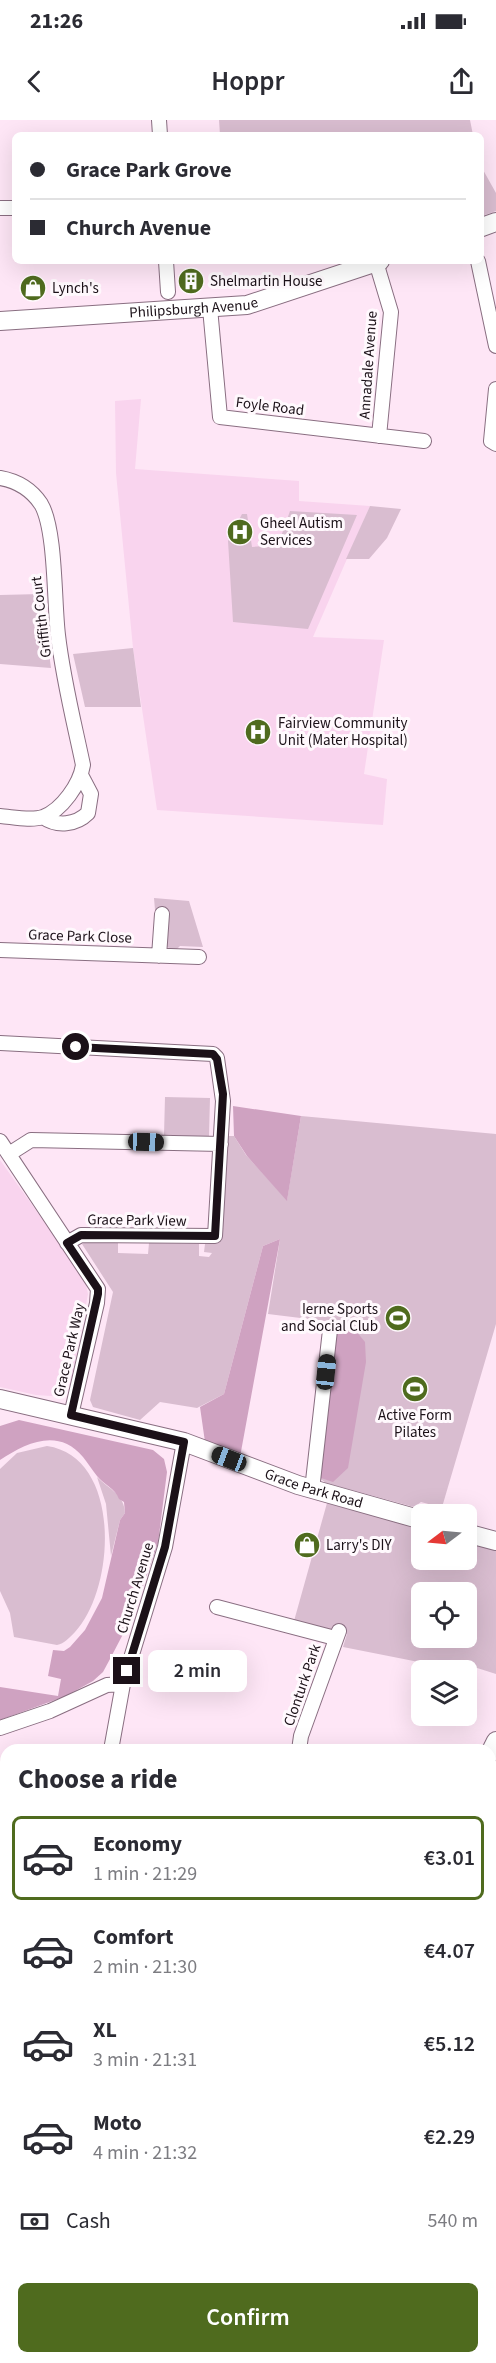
<!DOCTYPE html>
<html lang="en">
<head>
<meta charset="utf-8">
<style>
  :root { --surface:#fff; --page:#f2f2f3; --text:#2b2b33; --muted:#7c7c81; --line:#e1e1e2; --accent:#4f6b1e }
  body { margin:0; font-family:"Source Sans 3",sans-serif; background:var(--page); color:var(--text); height:100vh; display:flex; flex-direction:column; font-size:22px; white-space:nowrap }
  * { box-sizing:border-box; margin:0 }
  p { font-size:20px; color:var(--muted) }
  .icon { flex:none; width:33px; height:33px; fill:none; stroke:currentColor; stroke-width:2; stroke-linecap:round; stroke-linejoin:round }
  .map { position:relative; flex:1; overflow:hidden }
  .panel { position:absolute; left:0px; top:1624px; width:496px; height:620px; display:flex; flex-direction:column; background:var(--surface); border-radius:18px 18px 0 0; box-shadow:0 6px 24px #0002 }
  .panel>* { flex:none }
  .top-card { position:absolute; left:12px; top:12px; width:472px; height:132px; border-radius:9px; box-shadow:0 6px 24px #0002; display:grid; align-content:center; height:132px; padding:0 18px; background:var(--surface) }
  .needle { width:39px; rotate:254deg }
  .fabs { position:absolute; left:411px; top:1384px; display:grid; gap:12px }
  .fabs a { display:grid; place-items:center; width:66px; height:66px; border-radius:9px; background:var(--surface); box-shadow:0 6px 24px #0002; font-size:30px }
  .end { position:absolute; width:27px; height:27px; margin:-14px; border:8px solid #1b1118; background:#fff; box-shadow:0 0 0 3px #fff }
  .from { border-radius:50% }
  .bubble { position:absolute; height:42px; border-radius:9px; background:var(--surface); box-shadow:0 6px 24px #0002; font-size:20px; font-weight:600; line-height:42px; text-align:center }
  .car { position:absolute; width:18px; height:36px; margin:-18px -9px; border-radius:8px; box-shadow:0 0 4px 2px #0007; background:linear-gradient(#222 24%,#8ab4d8 0 40%,#222 0 76%,#8ab4d8 0 86%,#222 0) }
  .top-card b { display:flex; align-items:center; gap:21px; height:57px; font-size:22px }
  .top-card b+b { border-top:2px solid var(--line) }
  .top-card i { width:15px; height:15px; background:var(--text) }
  ul { padding:0; list-style:none }
  li { display:flex; align-items:center; gap:18px; height:84px; margin:0 12px 9px; padding:0 6px; border:3px solid transparent; border-radius:9px }
  li div { flex:1 }
  li b { display:block; font-size:22px }
  li em { font-style:normal; font-weight:600 }
  li.current { border-color:var(--accent) }
  li>.icon { width:54px; height:54px; stroke-width:1.5 }
  h2 { padding:0 18px; font-size:27px; line-height:72px }
  .pay { display:flex; align-items:center; gap:15px; height:66px; padding:0 18px; font-size:22px }
  .pay p { margin-inline-start:auto }
  .primary-button { display:flex; gap:12px; margin-top:auto; padding:12px 18px }
  .primary-button a { flex:1; height:69px; border-radius:9px; background:var(--accent); color:#fff; font-size:24px; font-weight:600; line-height:69px; text-align:center }
  .status { display:flex; justify-content:space-between; align-items:center; height:42px; padding:0 30px; background:var(--surface); direction:ltr }
  .status svg { height:16px; fill:currentColor }
  header { display:flex; justify-content:space-between; align-items:center; height:78px; padding:0 18px; background:var(--surface); font-size:27px; font-weight:600 }
  .map>svg:first-child { display:block }
  .built { fill:#f9d4ee }
  .green { fill:#d9bdd0; fill-rule:evenodd }
  .forest { fill:#cfa2c1 }
  .lines { fill:none; stroke-linecap:round; stroke-linejoin:round }
  .minor-casing { stroke:#896e81; stroke-width:16 }
  .tertiary-casing { stroke:#896e81; stroke-width:20 }
  .secondary-casing { stroke:#896e81; stroke-width:22 }
  .minor { stroke:#fff; stroke-width:14 }
  .tertiary { stroke:#fff; stroke-width:18 }
  .secondary { stroke:#fff; stroke-width:20 }
  .route { stroke:#1b1118; stroke-width:8 }
  .labels { text-anchor:middle; stroke-width:6; stroke-linejoin:round; paint-order:stroke }
  .poi-label { font-size:15px; fill:#1b1118; stroke:#fff9fd; text-anchor:start }
  .street-label { font-size:15px; fill:#1b1118; stroke:#fff9fd }
</style>
</head>
<body>
<div class="status"><b>21:26</b><svg viewBox="0 0 49 12"><path d="M0 12V9h3v3zM5 12V6h3v6zM10 12V3h3v9zM15 12V0h3v12zM26 1h20v11H26zM47 4h2v5h-2z"/></svg></div>
<header><svg class="icon" aria-label="back" viewBox="0 0 24 24"><path d="M15 5l-7 7 7 7"/></svg>Hoppr<svg class="icon" aria-label="share" viewBox="0 0 24 24"><path d="M12 15V3M7 8l5-5 5 5M5 13v7h14v-7"/></svg></header>
<div class="map">
<svg width="496" height="2243" viewBox="0 0 496 2243">
  <rect width="100%" height="100%" fill="#fee6f6"/>
  <path class="built" d="M 141,279 L 135,349 L 299,361 L 299,381 L 370,386 L 313,517 L 384,520 L 364,654 L 387,659 L 383,705 L 157,690 L 133,528 L 116,353 L 115,281 Z
    M 0,1040 L 85,1159 L 88,1174 L 72,1257 L 65,1277 L 36,1275 L 0,1267 Z
    M 490,1665 L 496,1667 L 496,1714 L 491,1714 Z
    M 0,2022 L 6,2022 L 6,2238 L 393,2238 L 392,2243 L 0,2243 Z"/>
  <path class="green" d="M 219,0 L 470,0 L 473,15 L 220,15 Z
    M 482,48 L 496,73 L 496,91 L 482,96 Z
    M 370,386 L 401,389 L 387,418 L 369,439 L 346,439 Z
    M 290,391 L 357,395 L 308,509 L 233,502 L 228,421 L 242,394 L 247,394 L 252,427 L 278,425 Z
    M 41,474 L 51,548 L 0,544 L 0,475 Z
    M 133,528 L 141,587 L 85,587 L 73,534 Z
    M 154,778 L 189,781 L 203,827 L 180,826 L 176,830 L 166,827 L 164,819 L 169,792 L 155,790 Z
    M 165,977 L 210,978 L 209,1017 L 164,1015 Z
    M 301,996 L 496,1014 L 496,1204 L 440,1394 L 434,1392 L 432,1385 L 421,1382 L 414,1387 L 326,1363 L 318,1357 L 333,1202 L 268,1194 L 280,1119 L 263,1126 L 224,1274 L 197,1288 L 160,1282 L 140,1300 L 93,1287 L 90,1280 L 113,1172 L 82,1124 L 88,1120 L 118,1122 L 118,1133 L 148,1134 L 149,1123 L 199,1124 L 199,1136 L 209,1137 L 212,1133 L 204,1132 L 205,1124 L 218,1121 L 226,1016 L 234,1016 L 246,1035 L 287,1080 Z
    M 47,1326 C 122,1337 116,1468 75,1512 C 70,1517 64,1524 57,1525 L 14,1517 L 10,1493 L 0,1471 L 0,1349 L 17,1333 Z
    M 97,1357 C 110,1370 124,1374 125,1393 L 120,1400 L 111,1436 L 106,1384 Z
    M 327,1383 L 421,1409 L 422,1440 L 466,1440 L 467,1421 L 496,1430 L 496,1554 L 452,1540 L 449,1548 L 343,1527 L 347,1514 L 294,1501 ZM 422,1473 L 466,1473 L 466,1518 L 422,1518 Z
    M 0,2049 L 6,2051 L 6,2110 L 0,2109 Z
    M 225,2238 L 321,2238 L 319,2243 L 226,2243 Z"/>
  <path class="forest" d="M 233,986 L 301,996 L 287,1081 L 247,1036 L 234,1016 Z
    M 280,1119 L 240,1337 L 205,1322 L 200,1287 L 224,1274 L 263,1126 Z
    M 333,1201 L 352,1206 L 365,1222 L 366,1242 L 348,1348 L 333,1362 L 318,1357 Z
    M 19,1300 L 153,1330 L 164,1339 L 167,1352 L 158,1423 L 133,1495 L 110,1539 L 103,1552 L 93,1561 L 66,1576 L 0,1600 L 0,1567 L 58,1576 L 61,1559 L 48,1556 L 53,1530 L 64,1531 L 70,1527 L 85,1510 L 102,1478 L 120,1400 L 125,1393 L 124,1382 L 119,1379 C 115,1368 104,1365 97,1356 C 92,1350 88,1343 83,1337 C 58,1307 26,1323 0,1340 L 0,1306 Z"/>
  <g class="lines">
    <defs>
      <path id="minor" d="M 159,0 L 160,15
        M 0,88 L 15,88
        M 166,141 L 168,172
        M 478,141 L 496,226
        M 376,142 L 391,192 L 379,316
        M 210,188 L 220,297 L 424,321
        M 496,269 L 491,321 L 496,324
        M 0,358 C 17,361 31,369 41,384 C 56,409 54,483 58,515 C 63,559 74,602 83,645 C 80,664 62,690 43,697 C 31,701 13,697 0,696
        M 43,697 C 57,707 76,705 88,693 L 91,674 L 81,655
        M 0,830 L 199,837
        M 159,836 L 162,794
        M 0,923 L 213,934 L 217,938 L 223,981 L 215,1116 L 81,1115 L 67,1123
        M 0,1021 L 98,1169 L 97,1183 L 71,1295
        M 9,1034 L 31,1020 L 221,1024
        M 312,1370 L 330,1210
        M 217,1487 L 335,1518
        M 0,1608 L 50,1591 L 107,1565 L 123,1564 L 165,1427 L 184,1322
        M 111,1630 L 123,1564
        M 299,1630 L 301,1616 L 339,1511
        M 490,2068 L 496,2068
        M 490,2174 L 496,2175
        M 404,2243 L 405,2238
        M 463,2243 L 463,2238"/>
      <g id="tertiary">
        <path d="M 482,107 L 496,102"/>
        <path id="s1" d="M 0,201 L 247,185 L 380,141"/>
        <path id="s2" d="M 0,1279 L 184,1322 L 298,1365 L 422,1400"/>
        <path d="M 466,1413 L 496,1421"/>
        <path d="M 490,1633 L 496,1621"/>
      </g>
      <path id="secondary" d="M 0,1998 L 6,1998
        M 490,2033 L 496,2033"/>
    </defs>
    <use href="#minor" class="minor-casing"/>
    <use href="#tertiary" class="tertiary-casing"/>
    <use href="#secondary" class="secondary-casing"/>
    <use href="#minor" class="minor"/>
    <use href="#tertiary" class="tertiary"/>
    <use href="#secondary" class="secondary"/>
  </g>
  <g class="lines">
    <path class="route" d="M 76,927 L 213,934 L 217,939 L 223,974 L 215,1116 L 81,1115 L 67,1123 L 98,1169 L 98,1174 L 71,1295 L 184,1322 L 165,1427 L 127,1551"/>
  </g>
  <defs>
    <symbol id="building-disc" viewBox="-11 -11 22 22"><circle r="9.5" fill="#4f6b1e" stroke="#fff9fd"/><path d="M-4-6H4V6H1V3H-1V6H-4ZM-2.5-4.3h1.7v1.8h-1.7ZM.8-4.3h1.7v1.8H.8ZM-2.5-1h1.7V.8h-1.7ZM.8-1h1.7V.8H.8Z" fill="#fff"/></symbol>
    <symbol id="shop-disc" viewBox="-11 -11 22 22"><circle r="9.5" fill="#4f6b1e" stroke="#fff9fd"/><path d="M-5-2.5h2.3a2.7 3.5 0 0 1 5.4 0H5L5.5 6h-11ZM-1.5-2.5h3a1.5 2.3 0 0 0-3 0Z" fill="#fff"/></symbol>
    <symbol id="hospital-disc" viewBox="-11 -11 22 22"><circle r="9.5" fill="#4f6b1e" stroke="#fff9fd"/><path d="M-5-5h3v3.5h4V-5h3V5h-3V1.5h-4V5h-3Z" fill="#fff"/></symbol>
    <symbol id="stadium-disc" viewBox="-11 -11 22 22"><circle r="9.5" fill="#4f6b1e" stroke="#fff9fd"/><path d="M0-5a6.5 5 0 1 0 0 10a6.5 5 0 1 0 0-10ZM-3.5-1.8h7v3.6h-7Z" fill="#fff"/></symbol>
  </defs>
  <g fill-rule="evenodd">
    <use href="#building-disc" x="176" y="146" width="30" height="30"/>
    <use href="#shop-disc" x="18" y="153" width="30" height="30"/>
    <use href="#hospital-disc" x="225" y="397" width="30" height="30"/>
    <use href="#hospital-disc" x="243" y="597" width="30" height="30"/>
    <use href="#stadium-disc" x="383" y="1183" width="30" height="30"/>
    <use href="#stadium-disc" x="400" y="1254" width="30" height="30"/>
    <use href="#shop-disc" x="292" y="1410" width="30" height="30"/>
  </g>
  <g class="labels">
    <g class="poi-label">
      <text x="210" y="166">Shelmartin House</text>
      <text x="52" y="173">Lynch's</text>
      <text x="260" y="408">Gheel Autism<tspan x="260" dy="17">Services</tspan></text>
      <text x="278" y="608">Fairview Community<tspan x="278" dy="17">Unit (Mater Hospital)</tspan></text>
      <text x="378" y="1194" text-anchor="end">Ierne Sports<tspan x="378" dy="17">and Social Club</tspan></text>
      <text x="415" y="1300" text-anchor="middle">Active Form<tspan x="415" dy="17">Pilates</tspan></text>
      <text x="326" y="1430">Larry's DIY</text>
    </g>
    <g class="street-label">
      <text dy="5" stroke="none"><textPath href="#s1" startOffset="194">Philipsburgh Avenue</textPath></text>
      <text transform="translate(368 245) rotate(-86)" y="5">Annadale Avenue</text>
      <text transform="translate(270 286) rotate(7)" y="5">Foyle Road</text>
      <text transform="translate(41 497) rotate(-97)" y="5">Griffith Court</text>
      <text transform="translate(80 816) rotate(2)" y="5">Grace Park Close</text>
      <text transform="translate(137 1100) rotate(1)" y="5">Grace Park View</text>
      <text transform="translate(69 1230) rotate(-77)" y="5">Grace Park Way</text>
      <text dy="5" stroke="none"><textPath href="#s2" startOffset="327">Grace Park Road</textPath></text>
      <text transform="translate(135 1468) rotate(-73)" y="5">Church Avenue</text>
      <text transform="translate(302 1565) rotate(-71)" y="5">Clonturk Park</text>
    </g>
  </g>
</svg>
<div class="fabs">
<a><svg class="needle" viewBox="-14 -14 28 28"><path d="M0-13l5 13h-10z" fill="#e53935"/><path d="M0 13l5-13h-10z" fill="#7c7c81"/></svg></a>
<a><svg class="icon" aria-label="locate" viewBox="0 0 24 24"><circle cx="12" cy="12" r="6"/><path d="M12 2v4M12 18v4M2 12h4M18 12h4"/></svg></a>
<a><svg class="icon" aria-label="layers" viewBox="0 0 24 24"><path d="M12 4l9 5-9 5-9-5zM3 14l9 5 9-5"/></svg></a>
</div>
<i class="end from" style="left:76px;top:927px"></i>
<i class="end" style="left:127px;top:1551px"></i>
<div class="bubble" style="left:148px;top:1530px;width:99px">2 min</div>
<i class="car" style="left:146px;top:1022px;rotate:92deg"></i>
<i class="car" style="left:326px;top:1252px;rotate:6deg"></i>
<i class="car" style="left:229px;top:1339px;rotate:291deg"></i>
<div class="top-card">
<b><i class="from"></i>Grace Park Grove</b>
<b><i></i>Church Avenue</b>
</div>
<section class="panel">
<h2>Choose a ride</h2>
<ul>
<li class="current"><svg class="icon" aria-label="car" viewBox="0 0 24 24"><path d="M5 17H2v-5l4-1 3-4h7l3 4 3 1v5h-3M9 17h6M6 11h13"/><circle cx="7" cy="17" r="2"/><circle cx="17" cy="17" r="2"/></svg><div><b>Economy</b><p>1 min · 21:29</p></div><em>€3.01</em></li>
<li><svg class="icon" aria-label="car" viewBox="0 0 24 24"><path d="M5 17H2v-5l4-1 3-4h7l3 4 3 1v5h-3M9 17h6M6 11h13"/><circle cx="7" cy="17" r="2"/><circle cx="17" cy="17" r="2"/></svg><div><b>Comfort</b><p>2 min · 21:30</p></div><em>€4.07</em></li>
<li><svg class="icon" aria-label="car" viewBox="0 0 24 24"><path d="M5 17H2v-5l4-1 3-4h7l3 4 3 1v5h-3M9 17h6M6 11h13"/><circle cx="7" cy="17" r="2"/><circle cx="17" cy="17" r="2"/></svg><div><b>XL</b><p>3 min · 21:31</p></div><em>€5.12</em></li>
<li><svg class="icon" aria-label="car" viewBox="0 0 24 24"><path d="M5 17H2v-5l4-1 3-4h7l3 4 3 1v5h-3M9 17h6M6 11h13"/><circle cx="7" cy="17" r="2"/><circle cx="17" cy="17" r="2"/></svg><div><b>Moto</b><p>4 min · 21:32</p></div><em>€2.29</em></li>
</ul>
<div class="pay"><svg class="icon" aria-label="cash" viewBox="0 0 24 24"><path d="M3 7h18v10H3z"/><circle cx="12" cy="12" r="2"/></svg>Cash<p>540 m</p></div>
<div class="primary-button"><a>Confirm</a></div>
</section>
</div>
</body>
</html>
